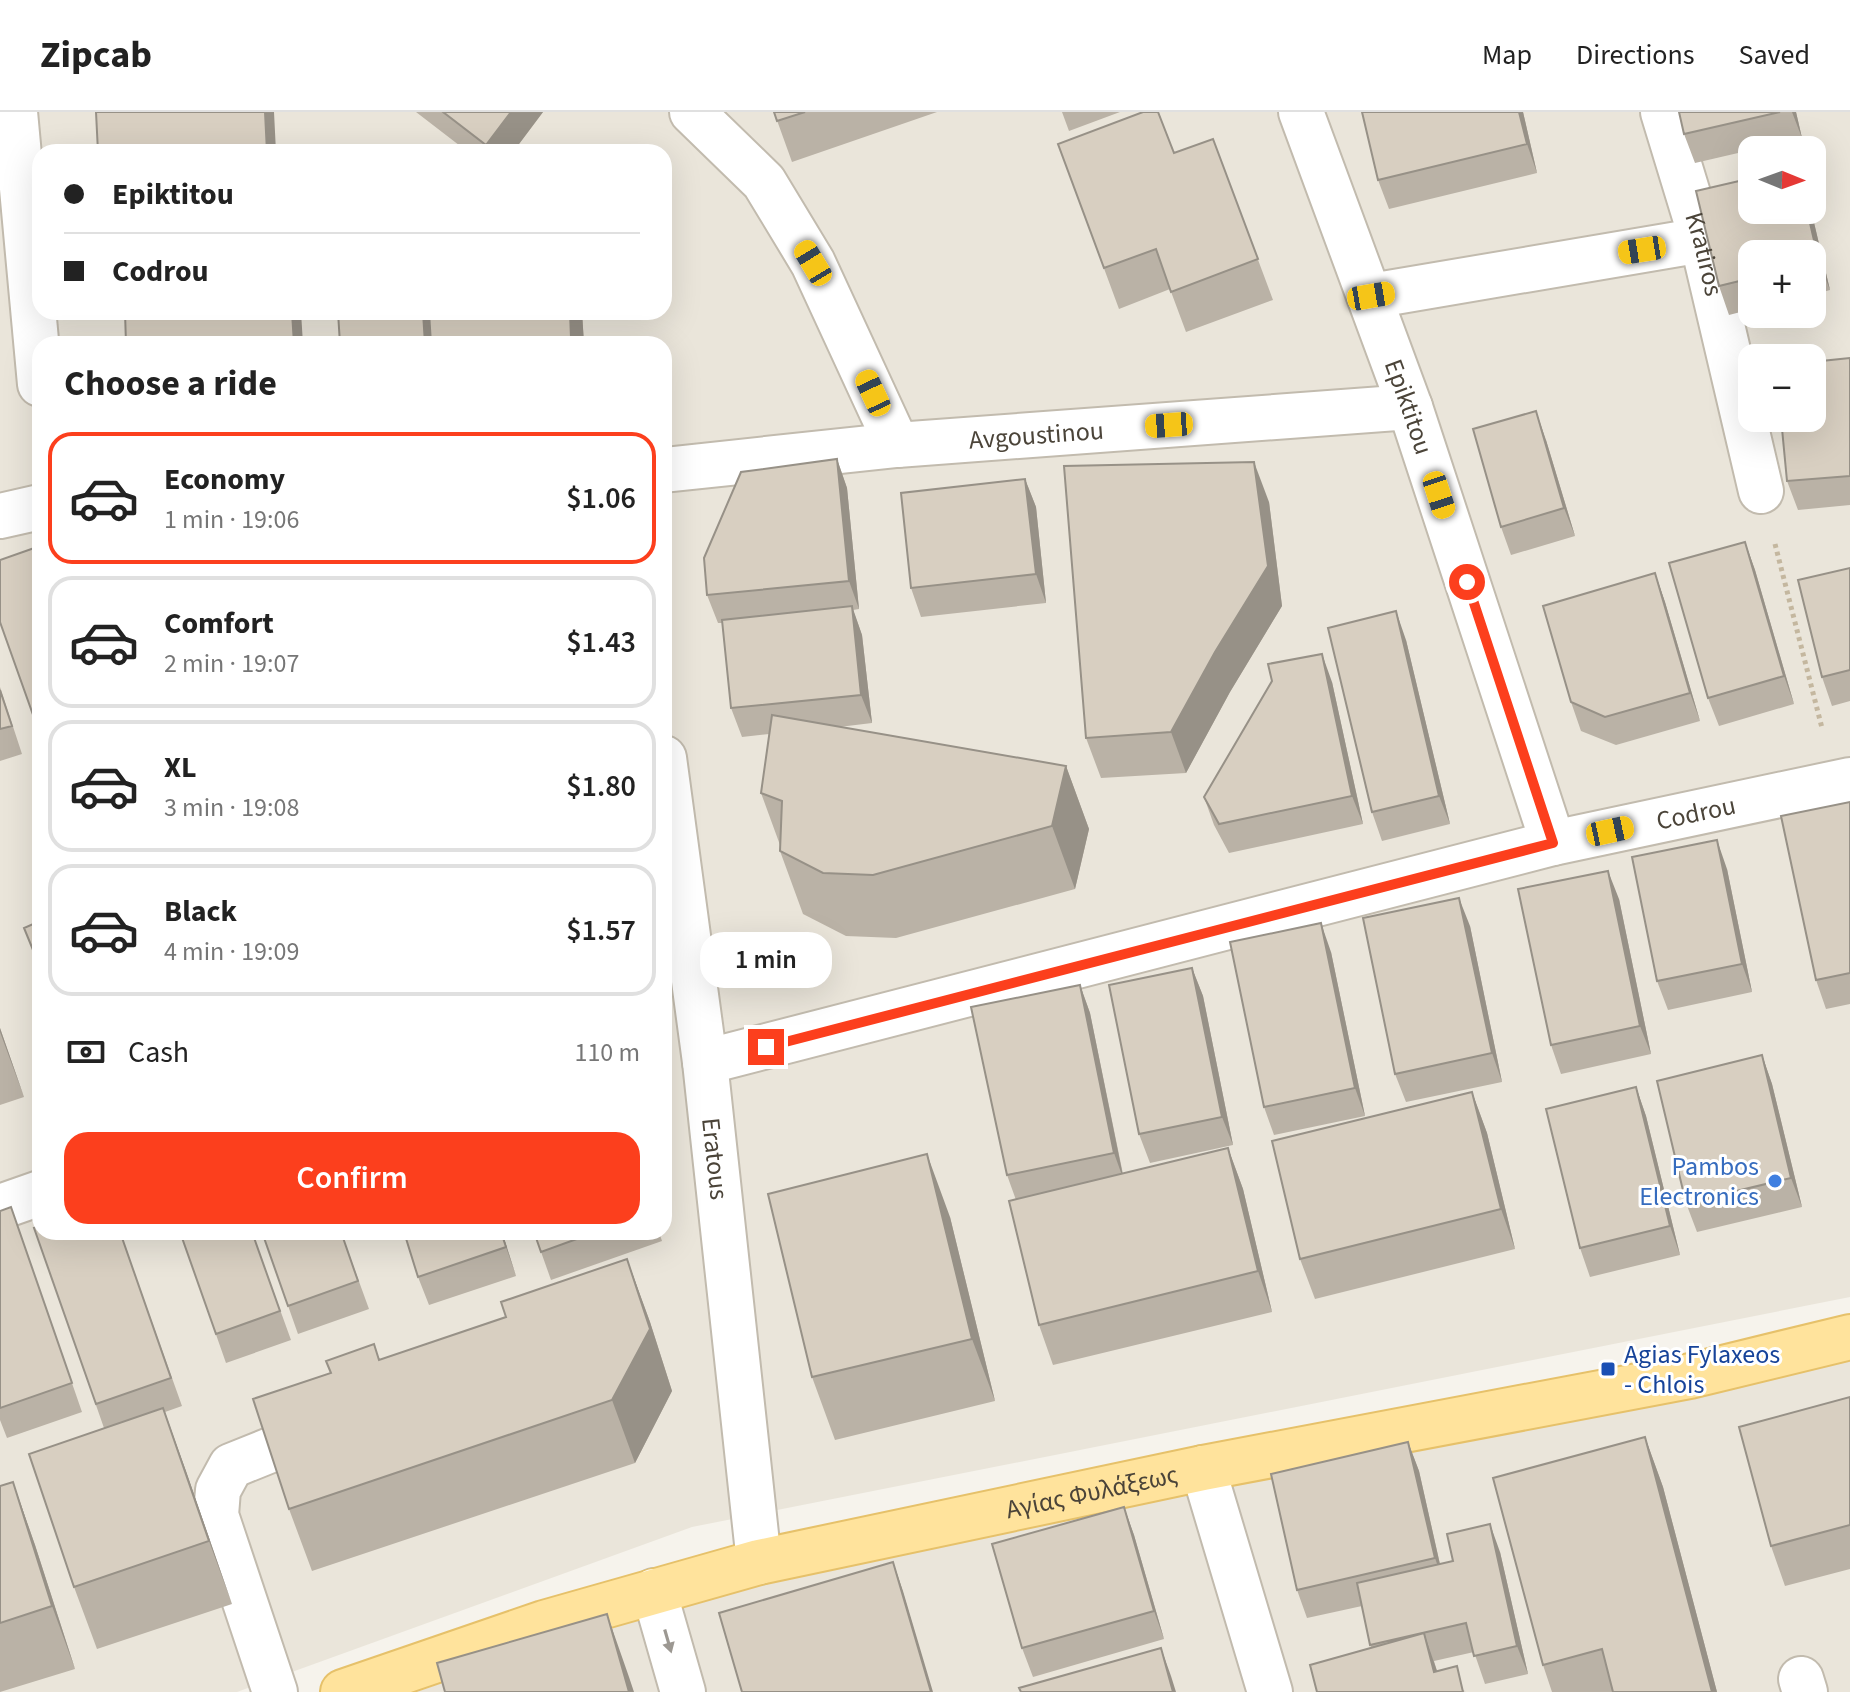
<!DOCTYPE html>
<html lang="en">
<head>
<meta charset="utf-8">
<style>
  :root { --surface:#fff; --page:#f6f6f6; --text:#222; --muted:#767676; --line:#e0e0e0; --accent:#fc3f1d }
  body { margin:0; font-family:"Source Sans 3",sans-serif; background:var(--page); color:var(--text); height:100vh; display:flex; flex-direction:column; font-size:30px; white-space:nowrap }
  * { box-sizing:border-box; margin:0 }
  p { font-size:26px; color:var(--muted) }
  .icon { flex:none; width:44px; height:44px; fill:none; stroke:currentColor; stroke-width:2; stroke-linecap:round; stroke-linejoin:round }
  .map { position:relative; flex:1; overflow:hidden }
  .details { position:absolute; left:32px; top:224px; width:640px; height:904px; display:flex; flex-direction:column; background:var(--surface); border-radius:24px; box-shadow:0 8px 32px #0002 }
  .details>* { flex:none }
  .banner { position:absolute; left:32px; top:32px; width:640px; height:176px; border-radius:24px; box-shadow:0 8px 32px #0002; display:grid; align-content:center; height:176px; padding:0 32px; background:var(--surface) }
  .needle { width:52px; rotate:91deg }
  .buttons { position:absolute; left:1738px; top:24px; display:grid; gap:16px }
  .buttons a { display:grid; place-items:center; width:88px; height:88px; border-radius:16px; background:var(--surface); box-shadow:0 8px 32px #0002; font-size:40px }
  .end { position:absolute; width:36px; height:36px; margin:-18px; border:10px solid #fc3f1d; background:#fff; box-shadow:0 0 0 4px #fff }
  .from { border-radius:50% }
  .bubble { position:absolute; height:56px; border-radius:24px; background:var(--surface); box-shadow:0 8px 32px #0002; font-size:26px; font-weight:600; line-height:56px; text-align:center }
  .car { position:absolute; width:24px; height:48px; margin:-24px -12px; border-radius:10px; box-shadow:0 0 6px 2px #0007; background:linear-gradient(#f5c518 24%,#345 0 40%,#f5c518 0 76%,#345 0 86%,#f5c518 0) }
  .banner b { display:flex; align-items:center; gap:28px; height:76px; font-size:30px }
  .banner b+b { border-top:2px solid var(--line) }
  .banner i { width:20px; height:20px; background:var(--text) }
  ul { padding:0; list-style:none }
  li { display:flex; align-items:center; gap:24px; height:132px; margin:0 16px 12px; padding:0 16px; border:4px solid var(--line); border-radius:24px }
  li div { flex:1 }
  li b { display:block; font-size:30px }
  li em { font-style:normal; font-weight:600 }
  li.selected { border-color:var(--accent) }
  li>.icon { width:72px; height:72px; stroke-width:1.5 }
  h2 { padding:0 32px; font-size:36px; line-height:96px }
  .pay { display:flex; align-items:center; gap:20px; height:88px; padding:0 32px; font-size:30px }
  .pay p { margin-inline-start:auto }
  .primary-button { display:flex; gap:16px; margin-top:auto; padding:16px 32px }
  .primary-button a { flex:1; height:92px; border-radius:24px; background:var(--accent); color:#fff; font-size:32px; font-weight:600; line-height:92px; text-align:center }
  header { display:flex; align-items:center; gap:48px; box-sizing:border-box; height:112px; padding:0 40px; background:var(--surface); border-bottom:2px solid var(--line) }
  header strong { font-size:38px }
  nav { display:flex; gap:44px; margin-inline-start:auto; font-size:28px }
  .map>svg:first-child { display:block }
  .residential { fill:#eae5da; fill-rule:evenodd }
  .lines { fill:none; stroke-linecap:round; stroke-linejoin:round }
  .minor-casing { stroke:#c2bbae; stroke-width:48 }
  .major-casing { stroke:#e6c16a; stroke-width:48 }
  .path { stroke:#c4b79f; stroke-width:5; stroke-dasharray:4 4; stroke-linecap:butt }
  .minor { stroke:#fff; stroke-width:44 }
  .major { stroke:#ffe39c; stroke-width:44 }
  .wall { fill:#bab2a6 }
  .shaded-wall { fill:#979187 }
  .building { fill:#d8cfc1; stroke:#979187; stroke-width:2 }
  .oneway { fill:#9c9892 }
  .route { stroke:#fc3f1d; stroke-width:10 }
  .shop-dot { fill:#3f7fe0; stroke:#fff; stroke-width:3 }
  .transit-dot { fill:#1a4fb4; stroke:#fff; stroke-width:3 }
  .labels { text-anchor:middle; stroke-width:6; stroke-linejoin:round; paint-order:stroke }
  .street-label { font-size:26px; fill:#4b4439; stroke:#fff }
  .shop-label { font-size:26px; fill:#366cbe; stroke:#fff; text-anchor:end }
  .transit-label { font-size:26px; fill:#164399; stroke:#fff; text-anchor:start }
</style>
</head>
<body>
<header>
<strong>Zipcab</strong>
<nav><a>Map</a><a>Directions</a><a>Saved</a></nav>
</header>
<div class="map">
<svg width="1850" height="1580" viewBox="0 0 1850 1580">
  <rect width="100%" height="100%" fill="#f6f3ec"/>
  <path class="residential" d="M 0,0 L 1850,0 L 1850,1185 L 692,1415 L 237,1580 L 0,1580 ZM 1752,38 L 1812,38 L 1812,98 L 1752,98 ZM 40,40 L 664,40 L 664,200 L 40,200 ZM 1752,142 L 1812,142 L 1812,202 L 1752,202 ZM 40,232 L 664,232 L 664,1120 L 40,1120 ZM 1752,246 L 1812,246 L 1812,306 L 1752,306 Z
    M 1850,1240 L 1850,1580 L 417,1580 L 685,1483 Z"/>
  <g class="lines">
    <defs>
      <g id="minor">
        <path d="M 15,0 L 40,272"/>
        <path d="M 692,0 L 764,70 L 813,151 L 897,333"/>
        <path id="s1" d="M 1301,0 L 1410,295 L 1553,731"/>
        <path id="s2" d="M 1663,0 L 1702,128 L 1761,379"/>
        <path d="M 1371,184 L 1702,128"/>
        <path id="s3" d="M 664,358 L 897,333 L 1410,295"/>
        <path d="M 0,404 L 40,395"/>
        <path id="s4" d="M 664,646 L 705,950 L 759,1450"/>
        <path id="s5" d="M 705,950 L 1553,731 L 1850,668"/>
        <path d="M 0,1095 L 40,1081"/>
        <path d="M 1203,1356 L 1270,1580"/>
        <path d="M 654,1479 L 683,1580"/>
        <path d="M 1801,1567 L 1805,1580"/>
        <path d="M 275,1580 L 216,1403 L 218,1378 L 231,1354 L 325,1316"/>
      </g>
      <g id="major">
        <path id="s6" d="M 343,1580 L 544,1511 L 759,1450 L 1203,1356 L 1690,1264 L 1850,1225"/>
      </g>
    </defs>
    <use href="#minor" class="minor-casing"/>
    <use href="#major" class="major-casing"/>
    <path class="path" d="M 1775,432 L 1822,616"/>
    <use href="#minor" class="minor"/>
    <use href="#major" class="major"/>
  </g>
  <path class="wall" d="M 416,0 L 543,0 L 513,40 L 468,40 Z
    M 774,0 L 937,0 L 792,50 Z
    M 1062,0 L 1120,0 L 1069,19 Z
    M 1362,0 L 1523,0 L 1537,61 L 1389,97 L 1378,68 Z
    M 1679,0 L 1796,0 L 1802,26 L 1695,51 L 1684,22 Z
    M 1213,27 L 1273,188 L 1186,220 L 1170,177 L 1119,197 L 1058,32 L 1174,41 Z
    M 1752,98 L 1811,98 L 1830,178 L 1812,183 L 1812,142 L 1752,142 L 1752,197 L 1729,203 L 1719,174 Z
    M 338,200 L 582,200 L 584,232 L 340,232 Z
    M 1850,246 L 1850,393 L 1798,398 L 1787,369 Z
    M 1546,328 L 1575,424 L 1511,443 L 1501,415 Z
    M 837,347 L 847,376 L 859,497 L 853,498 L 862,523 L 872,611 L 839,615 L 1066,654 L 1089,717 L 1075,777 L 896,826 L 846,824 L 803,802 L 780,739 L 780,733 L 761,681 L 769,622 L 742,625 L 731,596 L 722,511 L 718,511 L 707,483 Z
    M 1025,367 L 1036,395 L 1046,491 L 921,505 L 911,476 Z
    M 1269,390 L 1282,494 L 1230,580 L 1186,661 L 1101,666 L 1086,626 Z
    M 1745,430 L 1755,458 L 1794,592 L 1719,614 L 1708,586 Z
    M 1850,456 L 1850,589 L 1832,594 L 1822,565 Z
    M 1655,461 L 1665,490 L 1700,609 L 1616,633 L 1581,619 L 1571,590 Z
    M 1406,528 L 1450,712 L 1382,729 L 1372,700 Z
    M 1332,570 L 1363,712 L 1229,741 L 1214,713 L 1204,685 Z
    M 0,575 L 22,642 L 0,649 Z
    M 1850,690 L 1850,892 L 1826,897 L 1816,868 Z
    M 1727,757 L 1752,880 L 1668,898 L 1657,869 Z
    M 1619,787 L 1651,942 L 1561,962 L 1551,933 Z
    M 1470,814 L 1502,970 L 1406,990 L 1395,962 Z
    M 1331,840 L 1365,1004 L 1274,1023 L 1264,995 Z
    M 1192,856 L 1203,884 L 1233,1033 L 1150,1051 L 1139,1022 Z
    M 1080,873 L 1090,901 L 1123,1062 L 1228,1036 L 1243,1077 L 1272,1200 L 1053,1253 L 1039,1213 L 1016,1088 L 1007,1063 Z
    M 0,916 L 24,985 L 0,993 Z
    M 1762,943 L 1772,972 L 1802,1095 L 1697,1120 L 1686,1091 Z
    M 1636,975 L 1646,1004 L 1680,1143 L 1590,1165 L 1580,1136 Z
    M 1472,980 L 1487,1021 L 1515,1137 L 1315,1187 L 1300,1147 Z
    M 11,1095 L 82,1300 L 7,1326 L 0,1308 L 0,1099 Z
    M 950,1105 L 995,1289 L 835,1328 L 812,1265 Z
    M 34,1116 L 120,1120 L 182,1294 L 165,1300 L 232,1492 L 97,1537 L 74,1475 L 104,1316 Z
    M 180,1120 L 252,1120 L 291,1228 L 226,1251 Z
    M 262,1120 L 341,1120 L 369,1197 L 298,1222 Z
    M 502,1120 L 516,1164 L 429,1193 L 418,1165 Z
    M 534,1120 L 659,1120 L 662,1129 L 551,1168 Z
    M 627,1147 L 650,1210 L 672,1279 L 635,1351 L 312,1459 L 289,1397 L 379,1248 L 506,1205 Z
    M 1850,1285 L 1850,1457 L 1785,1474 L 1771,1434 Z
    M 1645,1325 L 1663,1375 L 1717,1580 L 1552,1580 L 1543,1553 Z
    M 1408,1330 L 1419,1359 L 1440,1452 L 1500,1440 L 1528,1562 L 1485,1572 L 1474,1540 L 1434,1549 L 1437,1559 L 1466,1580 L 1371,1536 L 1362,1494 L 1307,1506 L 1297,1478 Z
    M 13,1370 L 35,1433 L 75,1557 L 0,1580 L 0,1374 Z
    M 1124,1395 L 1134,1423 L 1164,1527 L 1033,1565 L 1022,1536 Z"/>
  <path class="shaded-wall" d="M 265,0 L 274,0 L 276,40 L 267,40 Z
    M 511,0 L 543,0 L 513,40 L 489,40 L 486,33 Z
    M 1519,0 L 1523,0 L 1537,61 L 1527,32 Z
    M 1792,0 L 1796,0 L 1802,26 Z
    M 1807,98 L 1811,98 L 1830,178 L 1819,150 Z
    M 292,200 L 301,200 L 303,232 L 294,232 Z
    M 423,200 L 432,200 L 434,232 L 425,232 Z
    M 570,200 L 582,200 L 584,232 L 573,232 L 571,226 Z
    M 1536,299 L 1546,328 L 1575,424 L 1564,396 Z
    M 837,347 L 847,376 L 859,497 L 849,469 Z
    M 1254,350 L 1269,390 L 1282,494 L 1230,580 L 1186,661 L 1171,620 Z
    M 1025,367 L 1036,395 L 1046,491 L 1036,462 Z
    M 1745,430 L 1755,458 L 1794,592 L 1784,564 Z
    M 1655,461 L 1665,490 L 1700,609 L 1690,581 Z
    M 852,494 L 862,523 L 872,611 L 861,583 Z
    M 1396,499 L 1406,528 L 1450,712 L 1439,684 Z
    M 1322,542 L 1332,570 L 1363,712 L 1352,684 Z
    M 1066,654 L 1089,717 L 1075,777 L 1052,714 Z
    M 1717,728 L 1727,757 L 1752,880 L 1742,852 Z
    M 1608,759 L 1619,787 L 1651,942 L 1640,914 Z
    M 1459,786 L 1470,814 L 1502,970 L 1492,941 Z
    M 1321,811 L 1331,840 L 1365,1004 L 1355,976 Z
    M 1192,856 L 1203,884 L 1233,1033 L 1222,1005 Z
    M 1080,873 L 1090,901 L 1124,1069 L 1114,1041 Z
    M 0,916 L 24,985 L 0,920 Z
    M 1762,943 L 1772,972 L 1802,1095 L 1791,1066 Z
    M 1636,975 L 1646,1004 L 1680,1143 L 1670,1114 Z
    M 1472,980 L 1487,1021 L 1515,1137 L 1501,1097 Z
    M 1228,1036 L 1243,1077 L 1272,1200 L 1258,1159 Z
    M 927,1042 L 950,1105 L 995,1289 L 972,1227 Z
    M 501,1120 L 502,1120 L 516,1164 L 506,1135 Z
    M 627,1147 L 650,1210 L 672,1279 L 635,1351 L 612,1288 Z
    M 163,1296 L 186,1359 L 232,1492 L 209,1429 Z
    M 1645,1325 L 1663,1375 L 1717,1580 L 1712,1580 Z
    M 1408,1330 L 1419,1359 L 1445,1475 L 1435,1446 Z
    M 13,1370 L 35,1433 L 75,1557 L 52,1494 Z
    M 1124,1395 L 1134,1423 L 1164,1527 L 1154,1499 Z
    M 1490,1412 L 1500,1440 L 1528,1562 L 1517,1534 Z
    M 893,1450 L 903,1479 L 933,1580 L 931,1580 Z
    M 607,1502 L 629,1565 L 634,1580 L 629,1580 Z
    M 1424,1521 L 1438,1562 L 1434,1560 Z
    M 1161,1536 L 1171,1564 L 1176,1580 L 1173,1580 Z"/>
  <path class="building" d="M 96,0 L 265,0 L 267,40 L 98,40 Z
    M 443,0 L 511,0 L 486,33 Z
    M 774,0 L 805,0 L 777,9 Z
    M 1143,0 L 1158,0 L 1174,41 L 1213,27 L 1258,147 L 1171,180 L 1156,137 L 1104,156 L 1058,32 Z
    M 1362,0 L 1519,0 L 1527,32 L 1378,68 Z
    M 1679,0 L 1780,0 L 1684,22 Z
    M 1752,66 L 1752,98 L 1807,98 L 1819,150 L 1812,152 L 1812,142 L 1752,142 L 1752,166 L 1719,174 L 1696,79 Z
    M 125,200 L 292,200 L 294,232 L 126,232 Z
    M 338,200 L 423,200 L 425,232 L 340,232 Z
    M 429,200 L 570,200 L 571,226 L 431,232 Z
    M 1850,246 L 1850,364 L 1787,369 L 1781,306 L 1812,306 L 1812,250 Z
    M 1536,299 L 1564,396 L 1501,415 L 1473,317 Z
    M 837,347 L 849,469 L 707,483 L 704,446 L 741,360 Z
    M 1254,350 L 1268,454 L 1215,540 L 1171,620 L 1086,626 L 1064,354 Z
    M 1025,367 L 1036,462 L 911,476 L 901,381 Z
    M 1745,430 L 1784,564 L 1708,586 L 1669,451 Z
    M 40,434 L 40,613 L 37,614 L 0,510 L 0,448 Z
    M 1850,456 L 1850,558 L 1822,565 L 1798,468 Z
    M 1655,461 L 1690,581 L 1605,605 L 1571,590 L 1543,494 Z
    M 852,494 L 861,583 L 731,596 L 722,508 Z
    M 1396,499 L 1439,684 L 1372,700 L 1328,516 Z
    M 1322,542 L 1352,684 L 1219,712 L 1204,685 L 1272,569 L 1268,552 Z
    M 0,578 L 12,614 L 0,617 Z
    M 772,603 L 1066,654 L 1052,714 L 873,763 L 823,761 L 780,739 L 782,689 L 761,681 Z
    M 1850,690 L 1850,861 L 1816,868 L 1781,704 Z
    M 1717,728 L 1742,852 L 1657,869 L 1632,745 Z
    M 1608,759 L 1640,914 L 1551,933 L 1518,777 Z
    M 1459,786 L 1492,941 L 1395,962 L 1363,806 Z
    M 40,809 L 40,855 L 24,816 Z
    M 1321,811 L 1355,976 L 1264,995 L 1230,830 Z
    M 1192,856 L 1222,1005 L 1139,1022 L 1109,873 Z
    M 1080,873 L 1114,1041 L 1007,1063 L 971,895 Z
    M 1762,943 L 1791,1066 L 1686,1091 L 1657,969 Z
    M 1636,975 L 1670,1114 L 1580,1136 L 1546,997 Z
    M 1472,980 L 1501,1097 L 1300,1147 L 1272,1029 Z
    M 1228,1036 L 1258,1159 L 1039,1213 L 1009,1089 Z
    M 927,1042 L 972,1227 L 812,1265 L 768,1082 Z
    M 11,1095 L 72,1271 L 0,1296 L 0,1099 Z
    M 40,1114 L 40,1120 L 120,1120 L 171,1266 L 96,1292 L 34,1116 Z
    M 180,1120 L 252,1120 L 280,1199 L 216,1222 Z
    M 262,1120 L 341,1120 L 358,1169 L 288,1194 Z
    M 404,1120 L 501,1120 L 506,1135 L 418,1165 Z
    M 534,1120 L 596,1120 L 541,1140 Z
    M 627,1147 L 650,1217 L 612,1288 L 289,1397 L 253,1287 L 331,1261 L 326,1249 L 374,1232 L 379,1248 L 506,1205 L 501,1190 Z
    M 1850,1285 L 1850,1413 L 1771,1434 L 1739,1315 Z
    M 163,1296 L 209,1429 L 74,1475 L 29,1342 Z
    M 1645,1325 L 1712,1580 L 1613,1580 L 1602,1537 L 1543,1553 L 1493,1366 Z
    M 1408,1330 L 1435,1446 L 1297,1478 L 1271,1362 Z
    M 13,1370 L 52,1494 L 0,1511 L 0,1374 Z
    M 1124,1395 L 1154,1499 L 1022,1536 L 992,1432 Z
    M 1490,1412 L 1517,1534 L 1474,1544 L 1466,1511 L 1370,1533 L 1357,1471 L 1453,1449 L 1447,1422 Z
    M 893,1450 L 931,1580 L 742,1580 L 719,1501 Z
    M 607,1502 L 629,1580 L 445,1580 L 437,1551 Z
    M 1424,1521 L 1434,1560 L 1457,1554 L 1463,1580 L 1317,1580 L 1310,1553 Z
    M 1161,1536 L 1173,1580 L 1021,1580 L 1019,1576 Z"/>
  <defs><path id="oneway-solid" d="M-6-.8H1V-3.2L6.5 0L1 3.2V.8H-6Z" transform="scale(2)"/></defs>
  <use class="oneway" href="#oneway-solid" transform="translate(668 1529) rotate(74)"/>
  <g class="lines">
    <path class="route" d="M 766,935 L 1553,731 L 1467,470"/>
  </g>
  <circle class="shop-dot" cx="1775" cy="1069" r="8"/>
  <rect class="transit-dot" x="1600" y="1249" width="16" height="16" rx="4"/>
  <g class="labels">
    <g class="street-label">
      <text dy="9" stroke="none"><textPath href="#s2" startOffset="148">Kratiros</textPath></text>
      <text dy="9" stroke="none"><textPath href="#s1" startOffset="314">Epiktitou</textPath></text>
      <text dy="9" stroke="none"><textPath href="#s3" startOffset="374">Avgoustinou</textPath></text>
      <text dy="9" stroke="none"><textPath href="#s5" startOffset="1022">Codrou</textPath></text>
      <text dy="9" stroke="none"><textPath href="#s4" startOffset="404">Eratous</textPath></text>
      <text dy="9" stroke="none"><textPath href="#s6" startOffset="776">Αγίας Φυλάξεως</textPath></text>
    </g>
    <g class="shop-label">
      <text x="1759" y="1063">Pambos<tspan x="1759" dy="30">Electronics</tspan></text>
    </g>
    <g class="transit-label">
      <text x="1624" y="1251">Agias Fylaxeos<tspan x="1624" dy="30">- Chlois</tspan></text>
    </g>
  </g>
</svg>
<div class="buttons">
<a><svg class="needle" viewBox="-14 -14 28 28"><path d="M0-13l5 13h-10z" fill="#e53935"/><path d="M0 13l5-13h-10z" fill="#767676"/></svg></a>
<a>+</a>
<a>−</a>
</div>
<i class="end from" style="left:1467px;top:470px"></i>
<i class="end" style="left:766px;top:935px"></i>
<div class="bubble" style="left:700px;top:820px;width:132px">1 min</div>
<i class="car" style="left:1642px;top:138px;rotate:261deg"></i>
<i class="car" style="left:813px;top:151px;rotate:329deg"></i>
<i class="car" style="left:1371px;top:184px;rotate:80deg"></i>
<i class="car" style="left:873px;top:281px;rotate:335deg"></i>
<i class="car" style="left:1169px;top:313px;rotate:266deg"></i>
<i class="car" style="left:1439px;top:383px;rotate:162deg"></i>
<i class="car" style="left:1610px;top:719px;rotate:78deg"></i>
<div class="banner">
<b><i class="from"></i>Epiktitou</b>
<b><i></i>Codrou</b>
</div>
<section class="details">
<h2>Choose a ride</h2>
<ul>
<li class="selected"><svg class="icon" aria-label="car" viewBox="0 0 24 24"><path d="M5 17H2v-5l4-1 3-4h7l3 4 3 1v5h-3M9 17h6M6 11h13"/><circle cx="7" cy="17" r="2"/><circle cx="17" cy="17" r="2"/></svg><div><b>Economy</b><p>1 min · 19:06</p></div><em>$1.06</em></li>
<li><svg class="icon" aria-label="car" viewBox="0 0 24 24"><path d="M5 17H2v-5l4-1 3-4h7l3 4 3 1v5h-3M9 17h6M6 11h13"/><circle cx="7" cy="17" r="2"/><circle cx="17" cy="17" r="2"/></svg><div><b>Comfort</b><p>2 min · 19:07</p></div><em>$1.43</em></li>
<li><svg class="icon" aria-label="car" viewBox="0 0 24 24"><path d="M5 17H2v-5l4-1 3-4h7l3 4 3 1v5h-3M9 17h6M6 11h13"/><circle cx="7" cy="17" r="2"/><circle cx="17" cy="17" r="2"/></svg><div><b>XL</b><p>3 min · 19:08</p></div><em>$1.80</em></li>
<li><svg class="icon" aria-label="car" viewBox="0 0 24 24"><path d="M5 17H2v-5l4-1 3-4h7l3 4 3 1v5h-3M9 17h6M6 11h13"/><circle cx="7" cy="17" r="2"/><circle cx="17" cy="17" r="2"/></svg><div><b>Black</b><p>4 min · 19:09</p></div><em>$1.57</em></li>
</ul>
<div class="pay"><svg class="icon" aria-label="cash" viewBox="0 0 24 24"><path d="M3 7h18v10H3z"/><circle cx="12" cy="12" r="2"/></svg>Cash<p>110 m</p></div>
<div class="primary-button"><a>Confirm</a></div>
</section>
</div>
</body>
</html>
